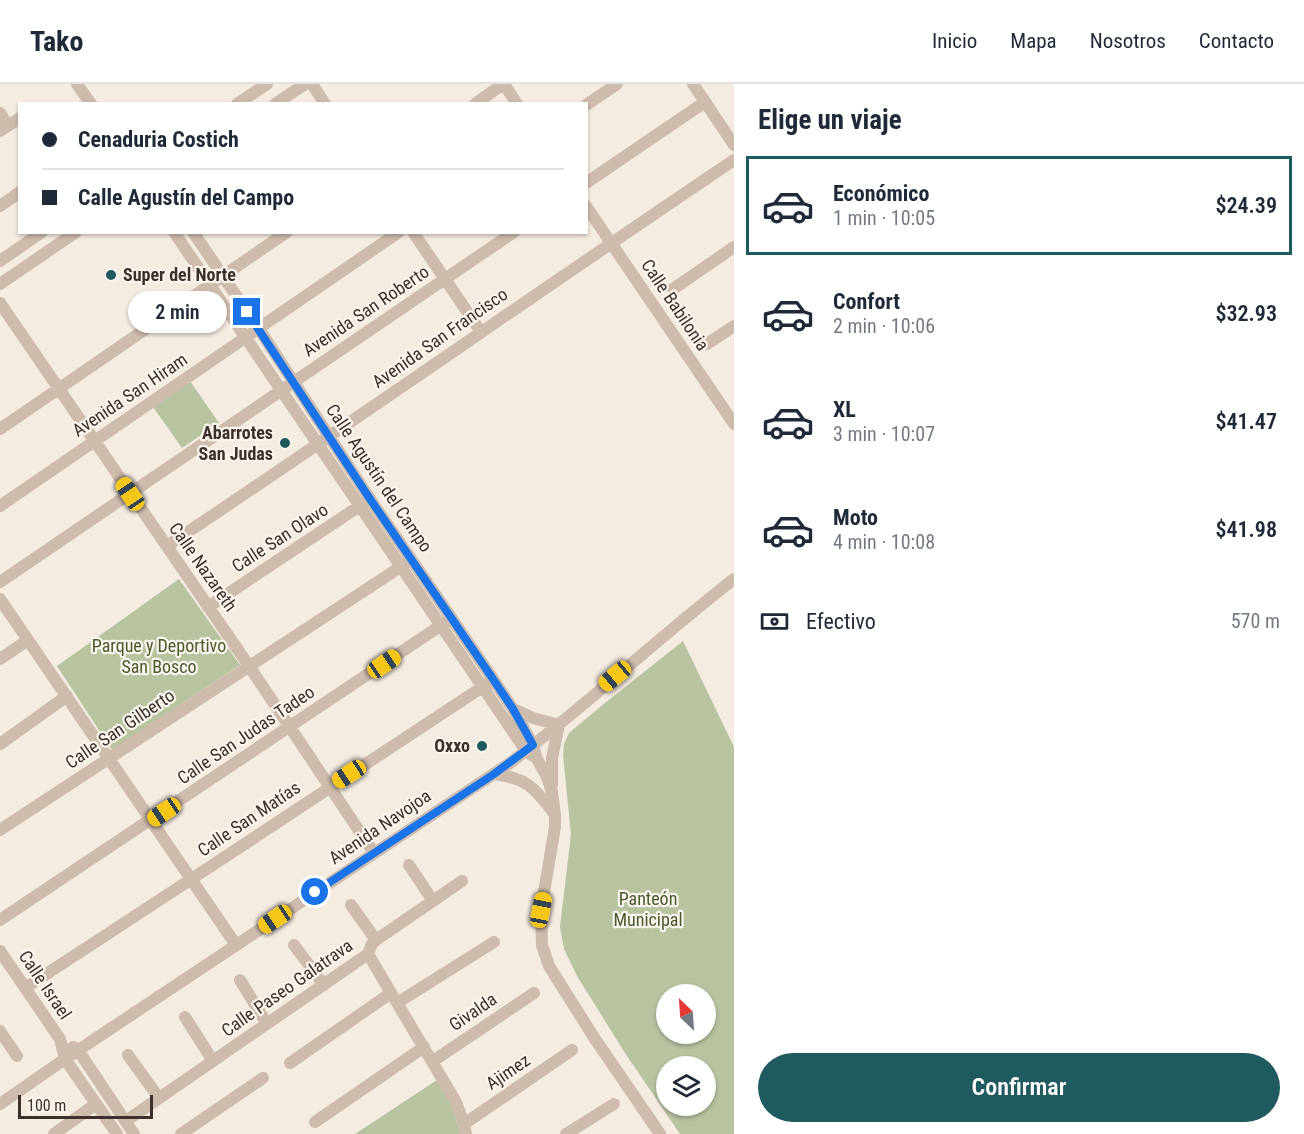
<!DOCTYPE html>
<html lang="es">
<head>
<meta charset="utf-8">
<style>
  :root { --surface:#fff; --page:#f6f6f7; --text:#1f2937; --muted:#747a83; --line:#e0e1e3; --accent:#1f5a5e }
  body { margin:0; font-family:"Roboto Condensed",sans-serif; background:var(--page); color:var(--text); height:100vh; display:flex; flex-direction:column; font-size:22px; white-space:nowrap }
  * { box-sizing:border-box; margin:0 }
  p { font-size:20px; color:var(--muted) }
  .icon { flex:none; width:33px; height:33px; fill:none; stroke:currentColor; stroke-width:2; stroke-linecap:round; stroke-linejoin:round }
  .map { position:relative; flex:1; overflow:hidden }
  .side { display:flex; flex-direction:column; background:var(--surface); width:570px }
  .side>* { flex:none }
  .banner { position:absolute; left:18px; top:18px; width:570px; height:132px; border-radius:0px; box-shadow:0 2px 4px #0004; display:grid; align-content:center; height:132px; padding:0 24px; background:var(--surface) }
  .needle { width:39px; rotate:335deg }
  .buttons { position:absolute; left:656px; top:900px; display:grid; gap:12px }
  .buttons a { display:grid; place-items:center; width:60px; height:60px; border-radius:50%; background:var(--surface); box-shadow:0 2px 4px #0004; font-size:30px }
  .scale { position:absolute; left:18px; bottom:15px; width:135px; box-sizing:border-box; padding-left:6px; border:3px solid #3b302b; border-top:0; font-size:16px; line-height:21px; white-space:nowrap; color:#3b302b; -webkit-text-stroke:4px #fbf5ee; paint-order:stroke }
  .end { position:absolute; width:27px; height:27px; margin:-14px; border:8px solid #1a73e8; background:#fff; box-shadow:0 0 0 3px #fff }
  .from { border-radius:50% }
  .bubble { position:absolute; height:42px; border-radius:21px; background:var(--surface); box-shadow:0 2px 4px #0004; font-size:20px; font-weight:600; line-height:42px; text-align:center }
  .car { position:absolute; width:18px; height:36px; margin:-18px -9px; border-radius:8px; box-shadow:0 0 4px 2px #0007; background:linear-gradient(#f5c518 24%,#345 0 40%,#f5c518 0 76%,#345 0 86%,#f5c518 0) }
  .banner b { display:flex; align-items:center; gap:21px; height:57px; font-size:22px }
  .banner b+b { border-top:2px solid var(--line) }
  .banner i { width:15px; height:15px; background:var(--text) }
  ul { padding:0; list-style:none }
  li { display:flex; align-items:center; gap:18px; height:99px; margin:0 12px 9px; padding:0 12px; border:3px solid transparent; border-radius:0px }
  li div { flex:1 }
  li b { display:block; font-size:22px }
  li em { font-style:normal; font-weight:600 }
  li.active { border-color:var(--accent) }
  li>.icon { width:54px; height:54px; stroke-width:1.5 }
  h2 { padding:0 24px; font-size:27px; line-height:72px }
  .pay { display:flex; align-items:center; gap:15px; height:66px; padding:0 24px; font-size:22px }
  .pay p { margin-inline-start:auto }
  .primary-button { display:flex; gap:12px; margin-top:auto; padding:12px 24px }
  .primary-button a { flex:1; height:69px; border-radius:36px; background:var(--accent); color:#fff; font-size:24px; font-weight:600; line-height:69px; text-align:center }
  header { display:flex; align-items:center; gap:36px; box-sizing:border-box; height:84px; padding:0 30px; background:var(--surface); border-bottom:2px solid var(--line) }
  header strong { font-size:28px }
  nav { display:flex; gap:33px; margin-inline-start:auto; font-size:21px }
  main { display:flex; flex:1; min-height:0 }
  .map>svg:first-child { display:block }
  .green { fill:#b8c4a0; fill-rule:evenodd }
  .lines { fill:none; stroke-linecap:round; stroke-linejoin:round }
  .minor { stroke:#cdbbac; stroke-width:12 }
  .route { stroke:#1a73e8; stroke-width:8 }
  .poi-dot { fill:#1f5a5e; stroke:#fbf5ee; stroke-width:2 }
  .labels { text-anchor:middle; stroke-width:4.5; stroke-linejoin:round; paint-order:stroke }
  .poi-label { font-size:18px; font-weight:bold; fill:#3b302b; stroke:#fbf5ee; text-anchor:end }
  .street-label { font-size:18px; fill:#3b302b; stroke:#fbf5ee }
  .park-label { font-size:18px; fill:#4a5a2e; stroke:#fbf5ee }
</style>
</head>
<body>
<header>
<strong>Tako</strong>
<nav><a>Inicio</a><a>Mapa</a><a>Nosotros</a><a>Contacto</a></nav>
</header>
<main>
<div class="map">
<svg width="734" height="1050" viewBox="0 0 734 1050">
  <rect width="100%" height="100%" fill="#f4ebe1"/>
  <path class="green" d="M 190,297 L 219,339 L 182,364 L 153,323 Z
    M 179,495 L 240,581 L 112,666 L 57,582 Z
    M 683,557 L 734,663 L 734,1050 L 680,1050 L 625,969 L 577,892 L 564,865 L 560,843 L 571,750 L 563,671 L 564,660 L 569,649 L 600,623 ZM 666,910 L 705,910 L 705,950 L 666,950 ZM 666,982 L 705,982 L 705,1022 L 666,1022 Z
    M 437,996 L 451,1020 L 461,1050 L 355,1050 Z"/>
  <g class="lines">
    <path class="minor" d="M 77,0 L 91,20
      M 312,0 L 325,20
      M 504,0 L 517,20
      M 693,0 L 734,61
      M 237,20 L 267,0
      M 275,20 L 305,0
      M 475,20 L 503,0
      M 586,21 L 617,0
      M 0,29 L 8,41
      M 0,47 L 20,34
      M 586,99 L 705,18
      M 0,122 L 20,108
      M 586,122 L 734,340
      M 174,148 L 526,667 L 533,672
      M 193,148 L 259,245 L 370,415 L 493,595 L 513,625 L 533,661 L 537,675 L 547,693 L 552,708 L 555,731 L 555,743 L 541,826 L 542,861 L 549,882 L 595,955 L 660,1050
      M 413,148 L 481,248
      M 0,177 L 42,148
      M 0,200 L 76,148
      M 673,205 L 734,163
      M 0,219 L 249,582 L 374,769
      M 707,260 L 734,242
      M 0,345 L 287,148
      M 0,422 L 399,148
      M 167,462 C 357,335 544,204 734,76
      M 0,498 L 514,148
      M 0,515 L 236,861
      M 208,523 L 367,417
      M 0,575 L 28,556
      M 513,625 L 533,634 L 559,641 L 552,674 L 552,701
      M 0,660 L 67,612
      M 494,690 C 526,694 534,703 553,728
      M 0,746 L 408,478
      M 409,781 L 433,817
      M 351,821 L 376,856
      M 0,836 L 446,538
      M 294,861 L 324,901
      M 0,867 L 60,955 L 65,975 L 117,1050
      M 368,870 L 456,1018 L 464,1040 L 466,1050
      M 240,896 L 267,940
      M 25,904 L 190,796 L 490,598
      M 397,919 L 494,858
      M 185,933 L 213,977
      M 0,947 L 17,972
      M 73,963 L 78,966 L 134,1050
      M 128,971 L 159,1014
      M 433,977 L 534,909
      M 290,979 L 391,909
      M 0,1020 L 65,975 L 510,679 C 587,621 658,554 734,495
      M 126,1037 L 368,870 L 372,860 L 376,856 L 462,797
      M 315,1038 L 424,963
      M 464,1040 L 572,966
      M 54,1050 L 96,1020
      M 181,1050 L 263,994
      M 566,1050 L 614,1020"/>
  </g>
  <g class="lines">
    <path class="route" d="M 247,228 L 370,415 L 493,595 L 513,625 L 533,661 L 494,690 L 315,808"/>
  </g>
  <g class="poi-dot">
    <circle cx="111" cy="191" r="6"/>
    <circle cx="285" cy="359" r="6"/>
    <circle cx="482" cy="662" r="6"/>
  </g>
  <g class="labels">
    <g class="poi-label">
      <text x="123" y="197" text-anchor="start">Super del Norte</text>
      <text x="273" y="355">Abarrotes<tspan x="273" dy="21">San Judas</tspan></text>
      <text x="470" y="668">Oxxo</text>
    </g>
    <g class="street-label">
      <text transform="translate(675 221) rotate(56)" y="6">Calle Babilonia</text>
      <text transform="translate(366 227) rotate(-34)" y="6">Avenida San Roberto</text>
      <text transform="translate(440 254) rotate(-35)" y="6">Avenida San Francisco</text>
      <text transform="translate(130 311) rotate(-34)" y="6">Avenida San Hiram</text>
      <text transform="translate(379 394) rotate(56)" y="6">Calle Agustín del Campo</text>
      <text transform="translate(280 454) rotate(-33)" y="6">Calle San Olavo</text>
      <text transform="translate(203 483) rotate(55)" y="6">Calle Nazareth</text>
      <text transform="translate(120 645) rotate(-34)" y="6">Calle San Gilberto</text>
      <text transform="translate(246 651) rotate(-34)" y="6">Calle San Judas Tadeo</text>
      <text transform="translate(249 735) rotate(-34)" y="6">Calle San Matías</text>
      <text transform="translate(380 743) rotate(-34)" y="6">Avenida Navojoa</text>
      <text transform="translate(45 901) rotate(56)" y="6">Calle Israel</text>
      <text transform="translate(287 904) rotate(-35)" y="6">Calle Paseo Galatrava</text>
      <text transform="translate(473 928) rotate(-34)" y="6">Givalda</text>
      <text transform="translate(508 988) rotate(-34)" y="6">Ajimez</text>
    </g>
    <g class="park-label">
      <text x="159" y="568">Parque y Deportivo<tspan x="159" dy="21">San Bosco</tspan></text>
      <text x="648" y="821">Panteón<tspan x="648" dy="21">Municipal</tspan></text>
    </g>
  </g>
</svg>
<div class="buttons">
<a><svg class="needle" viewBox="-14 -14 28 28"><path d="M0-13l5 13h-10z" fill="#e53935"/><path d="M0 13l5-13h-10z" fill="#747a83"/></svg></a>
<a><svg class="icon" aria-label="layers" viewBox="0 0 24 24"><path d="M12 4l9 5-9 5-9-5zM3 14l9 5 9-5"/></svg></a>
</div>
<div class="scale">100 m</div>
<i class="end from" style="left:315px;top:808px"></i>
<i class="end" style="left:247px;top:228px"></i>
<div class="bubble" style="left:128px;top:207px;width:99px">2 min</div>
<i class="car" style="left:130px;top:410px;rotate:326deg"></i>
<i class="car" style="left:384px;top:580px;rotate:56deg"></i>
<i class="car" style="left:615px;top:592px;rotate:230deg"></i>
<i class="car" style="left:349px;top:690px;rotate:237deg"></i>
<i class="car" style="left:164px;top:728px;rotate:236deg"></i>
<i class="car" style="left:541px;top:826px;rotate:11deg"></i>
<i class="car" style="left:275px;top:835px;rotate:236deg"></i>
<div class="banner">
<b><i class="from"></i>Cenaduria Costich</b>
<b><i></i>Calle Agustín del Campo</b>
</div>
</div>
<section class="side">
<h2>Elige un viaje</h2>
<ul>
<li class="active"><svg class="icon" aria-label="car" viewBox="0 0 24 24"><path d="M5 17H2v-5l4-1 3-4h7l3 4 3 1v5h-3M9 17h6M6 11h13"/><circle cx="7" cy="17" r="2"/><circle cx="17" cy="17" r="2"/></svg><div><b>Económico</b><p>1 min · 10:05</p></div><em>$24.39</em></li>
<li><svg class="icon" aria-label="car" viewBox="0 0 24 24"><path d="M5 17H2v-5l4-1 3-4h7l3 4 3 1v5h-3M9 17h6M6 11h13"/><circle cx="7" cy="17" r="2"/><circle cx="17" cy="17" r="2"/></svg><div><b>Confort</b><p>2 min · 10:06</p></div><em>$32.93</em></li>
<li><svg class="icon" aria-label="car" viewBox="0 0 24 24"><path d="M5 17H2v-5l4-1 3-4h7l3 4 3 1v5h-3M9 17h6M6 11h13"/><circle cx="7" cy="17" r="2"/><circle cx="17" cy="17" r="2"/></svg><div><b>XL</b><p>3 min · 10:07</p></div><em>$41.47</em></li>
<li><svg class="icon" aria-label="car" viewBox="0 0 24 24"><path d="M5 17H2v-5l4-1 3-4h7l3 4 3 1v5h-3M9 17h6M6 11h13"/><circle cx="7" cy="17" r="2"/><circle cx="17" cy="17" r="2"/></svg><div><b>Moto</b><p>4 min · 10:08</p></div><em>$41.98</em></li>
</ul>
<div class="pay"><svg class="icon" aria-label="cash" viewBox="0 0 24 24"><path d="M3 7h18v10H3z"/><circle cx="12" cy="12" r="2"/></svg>Efectivo<p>570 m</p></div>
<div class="primary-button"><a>Confirmar</a></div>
</section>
</main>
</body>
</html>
